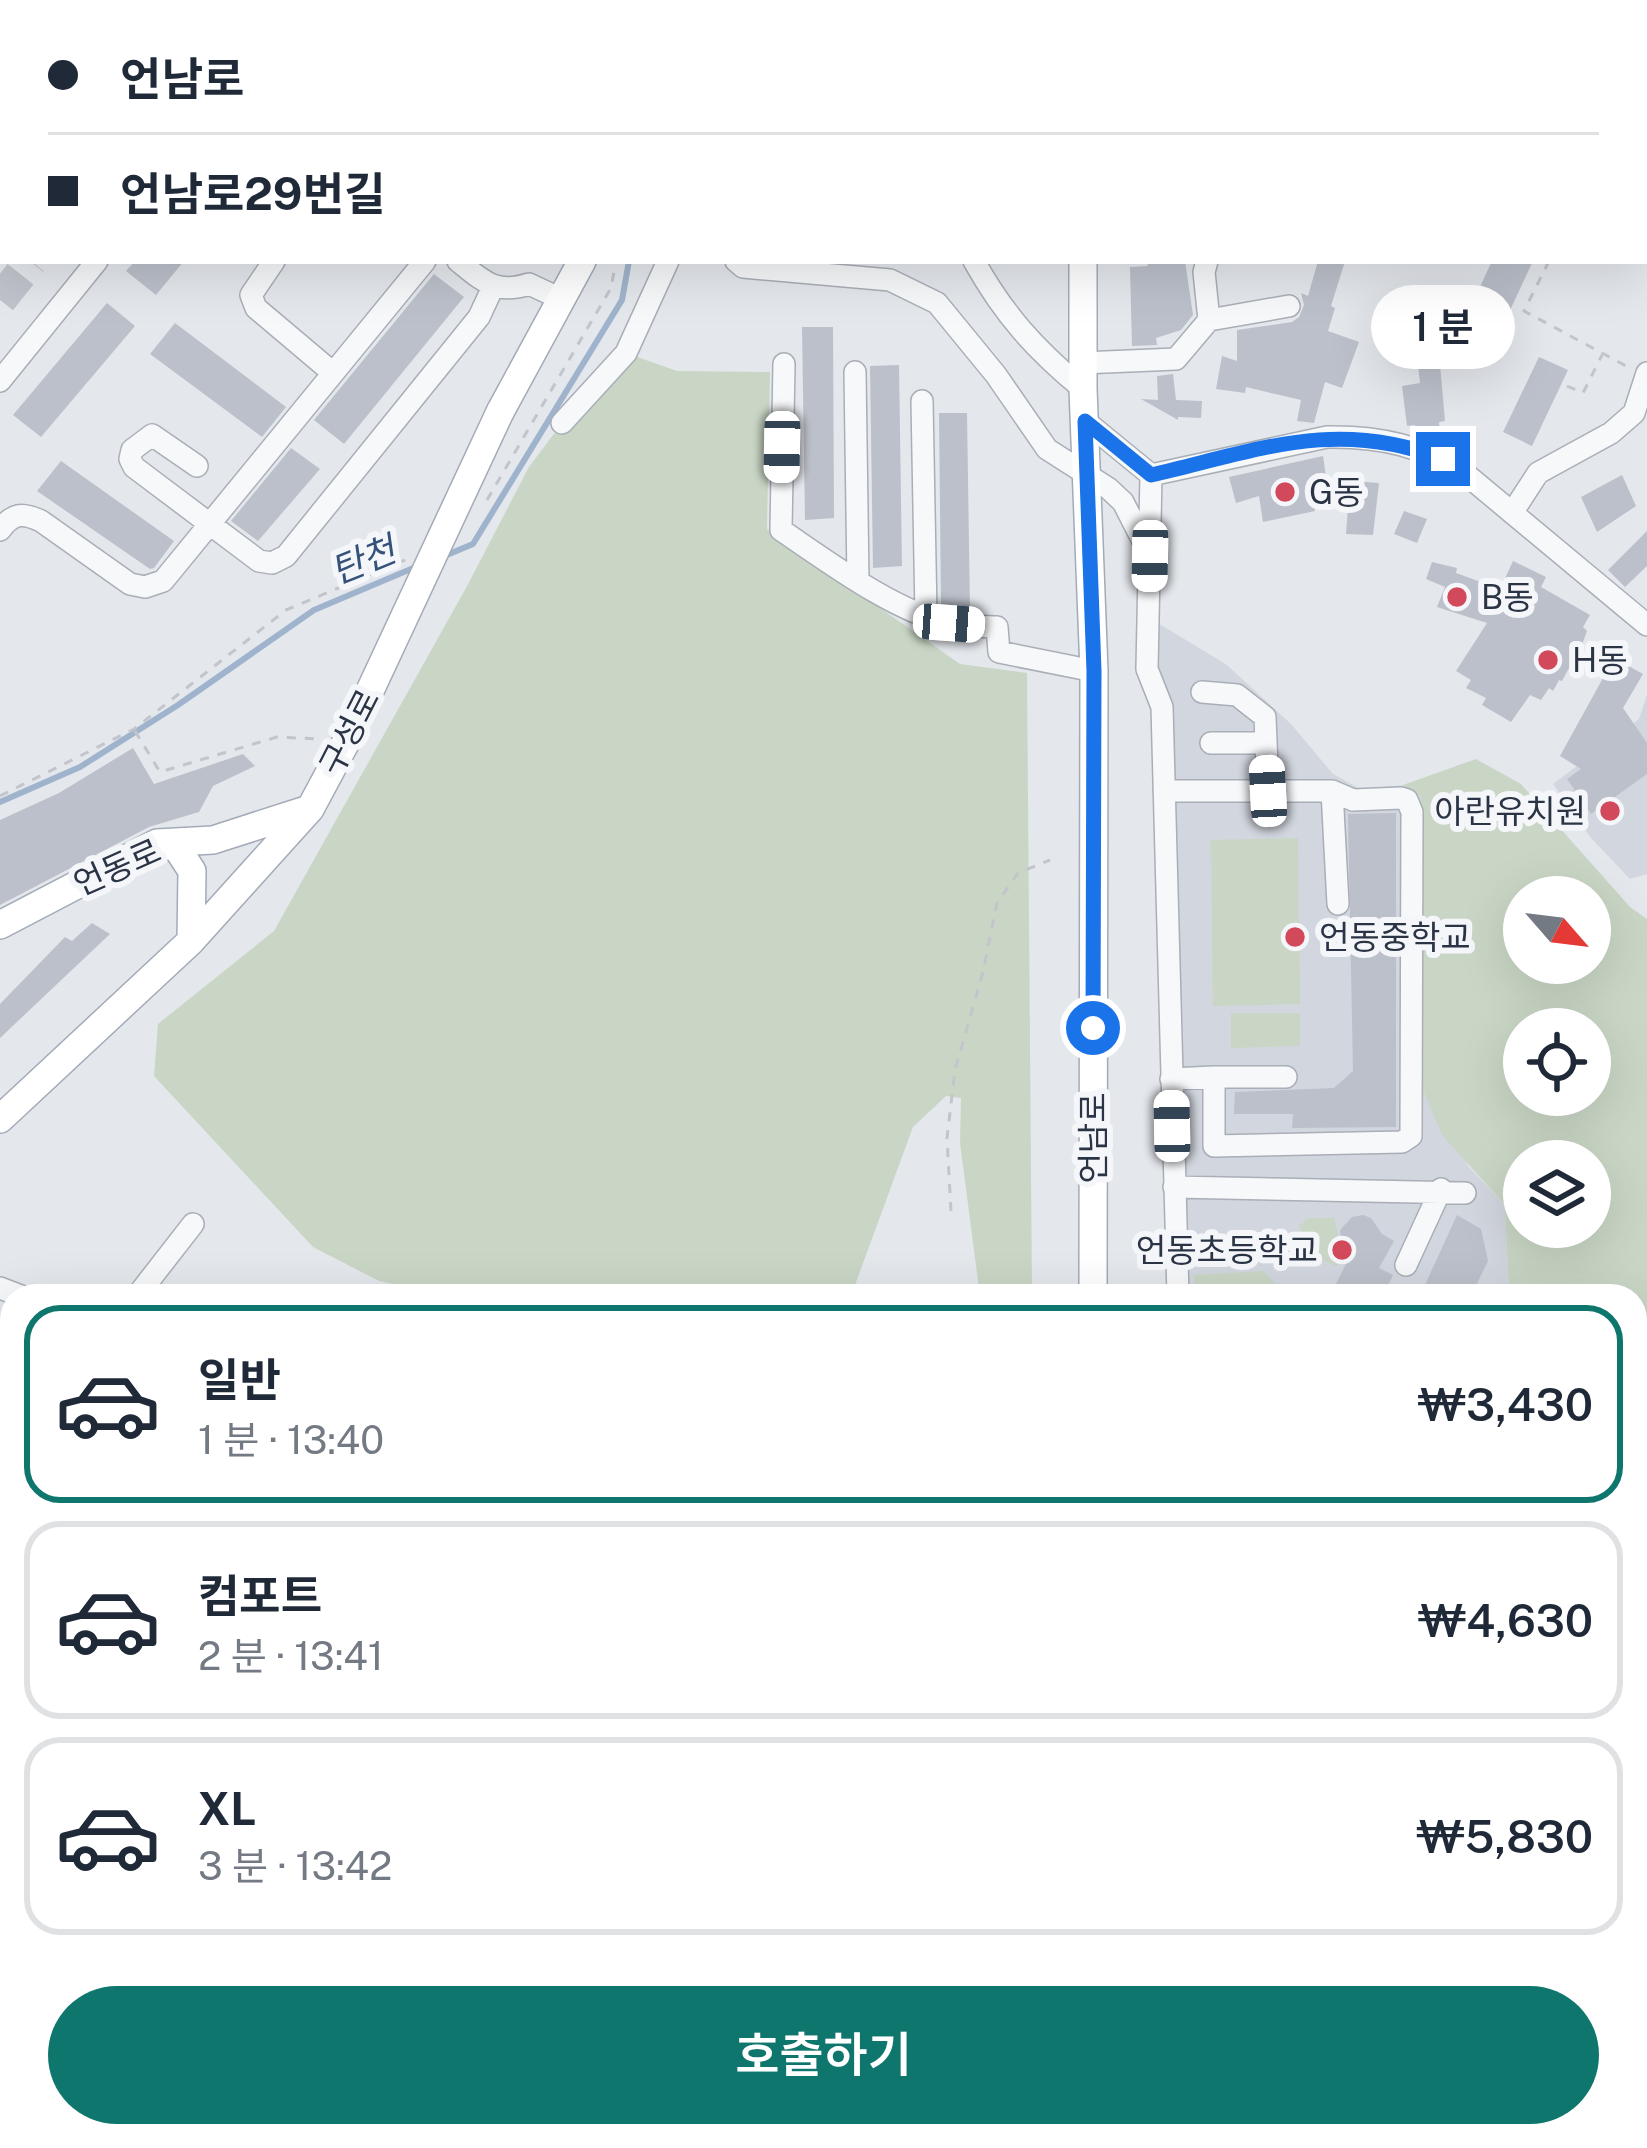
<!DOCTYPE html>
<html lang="ko">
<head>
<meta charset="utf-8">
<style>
  :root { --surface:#fff; --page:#f6f6f7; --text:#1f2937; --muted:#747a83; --line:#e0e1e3; --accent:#0f766e }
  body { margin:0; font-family:"Public Sans","Noto Sans KR",sans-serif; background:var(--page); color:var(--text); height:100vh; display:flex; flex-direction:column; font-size:45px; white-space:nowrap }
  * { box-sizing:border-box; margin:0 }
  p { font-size:39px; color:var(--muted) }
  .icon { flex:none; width:66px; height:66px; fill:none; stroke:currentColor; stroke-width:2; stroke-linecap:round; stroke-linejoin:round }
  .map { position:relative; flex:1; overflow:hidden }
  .side { position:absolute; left:0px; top:1284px; width:1647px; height:864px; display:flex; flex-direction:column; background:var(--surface); border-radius:36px 36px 0 0; box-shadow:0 12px 48px #0002 }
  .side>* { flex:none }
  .banner { position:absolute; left:0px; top:0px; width:1647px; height:264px; box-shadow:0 12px 48px #0002; display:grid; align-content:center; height:264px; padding:0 48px; background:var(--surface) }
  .needle { width:78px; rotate:118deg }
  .fabs { position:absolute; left:1503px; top:876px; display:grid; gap:24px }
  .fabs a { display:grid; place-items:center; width:108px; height:108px; border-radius:50%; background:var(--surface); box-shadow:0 12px 48px #0002; font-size:60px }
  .end { position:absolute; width:54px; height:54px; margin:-27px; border:15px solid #1a73e8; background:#fff; box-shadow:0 0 0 6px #fff }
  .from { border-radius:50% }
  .bubble { position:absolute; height:84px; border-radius:42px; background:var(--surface); box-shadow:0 12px 48px #0002; font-size:39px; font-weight:600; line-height:84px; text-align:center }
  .car { position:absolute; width:36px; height:72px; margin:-36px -18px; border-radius:15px; box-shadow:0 0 9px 3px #0007; background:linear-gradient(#fff 24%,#345 0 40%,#fff 0 76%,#345 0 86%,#fff 0) }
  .banner b { display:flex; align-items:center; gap:42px; height:114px; font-size:45px }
  .banner b+b { border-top:3px solid var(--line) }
  .banner i { width:30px; height:30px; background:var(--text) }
  ul { padding:21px 0 0; list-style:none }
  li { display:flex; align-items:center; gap:36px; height:198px; margin:0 24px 18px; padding:0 24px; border:6px solid var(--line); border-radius:36px }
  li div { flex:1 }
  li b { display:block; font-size:45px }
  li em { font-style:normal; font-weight:600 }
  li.on { border-color:var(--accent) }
  li>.icon { width:108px; height:108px; stroke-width:1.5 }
  .action { display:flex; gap:24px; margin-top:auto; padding:24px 48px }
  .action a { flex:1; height:138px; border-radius:72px; background:var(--accent); color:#fff; font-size:48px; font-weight:600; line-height:138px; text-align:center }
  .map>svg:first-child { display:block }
  .built { fill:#d2d6de }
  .green { fill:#c9d6c5; fill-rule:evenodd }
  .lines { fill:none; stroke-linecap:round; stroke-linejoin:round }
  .stream { stroke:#9fb4cc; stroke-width:6 }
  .building { fill:#bbc0ca }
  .highway-tunnel { stroke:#bfc3cb; stroke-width:33; stroke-dasharray:33 16; stroke-linecap:butt }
  .minor-casing { stroke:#a9aeb7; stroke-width:24 }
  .major-casing { stroke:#a3abb8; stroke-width:30 }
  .highway-casing { stroke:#8b94a3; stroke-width:36 }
  .path { stroke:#c2c5cb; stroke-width:3; stroke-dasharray:9 9; stroke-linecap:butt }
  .minor { stroke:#f7f8fa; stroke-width:21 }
  .major { stroke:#fff; stroke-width:27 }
  .highway { stroke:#fff; stroke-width:33 }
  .major-bridge-casing { stroke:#a3abb8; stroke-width:30; stroke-linecap:butt }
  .major-bridge { stroke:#fff; stroke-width:27 }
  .route { stroke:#1a73e8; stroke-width:15 }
  .poi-dot { fill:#d1495b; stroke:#f4f6f9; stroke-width:4.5 }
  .labels { text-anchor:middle; stroke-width:12; stroke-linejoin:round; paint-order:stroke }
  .poi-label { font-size:33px; fill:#2b3445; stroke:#f4f6f9; text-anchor:start }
  .street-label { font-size:33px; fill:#2b3445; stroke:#f4f6f9 }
  .water-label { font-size:36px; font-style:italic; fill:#34527a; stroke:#f4f6f9 }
</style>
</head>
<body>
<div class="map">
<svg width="1647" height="2148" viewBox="0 0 1647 2148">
  <rect width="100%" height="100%" fill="#e4e7ec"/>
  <path class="built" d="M 1148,617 L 1227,665 L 1291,724 L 1333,774 L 1362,790 L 1403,785 L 1421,795 L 1423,1090 L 1469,1167 L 1505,1205 L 1509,1296 L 1178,1296 Z
    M 1647,695 L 1647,874 L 1630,879 L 1591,838 L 1553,784 L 1639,719 Z"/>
  <path class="green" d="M 626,353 L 677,371 L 770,372 L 767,529 L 960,664 L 1027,673 L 1032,1296 L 980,1296 L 960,1143 L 961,1098 L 946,1096 L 913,1127 L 851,1296 L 448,1296 L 379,1281 L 313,1247 L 154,1076 L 158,1024 L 274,931 L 466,588 L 529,467 L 562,423 Z
    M 1476,759 L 1521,784 L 1630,907 L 1647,919 L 1647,1711 L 1635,1719 L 1635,1296 L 1509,1296 L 1505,1205 L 1442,1135 L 1423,1090 L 1421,796 L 1403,785 ZM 1524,897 L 1590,897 L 1590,963 L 1524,963 ZM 1524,1029 L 1590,1029 L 1590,1095 L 1524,1095 ZM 1524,1161 L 1590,1161 L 1590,1227 L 1524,1227 Z
    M 1298,838 L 1300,1004 L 1213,1006 L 1211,840 Z
    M 1231,1013 L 1300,1013 L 1300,1046 L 1231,1048 Z
    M 1309,1218 L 1334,1218 L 1343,1253 L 1337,1266 L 1316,1258 L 1299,1226 Z
    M 1264,1271 L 1285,1296 L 1195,1296 L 1194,1275 Z
    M 0,1332 L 12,1334 L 12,1766 L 0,1764 Z
    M 0,1927 L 12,1933 L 12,2131 L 0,2125 Z
    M 21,2136 L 145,2136 L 139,2148 L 44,2148 Z
    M 476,2136 L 1075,2136 L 1076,2148 L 483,2148 Z"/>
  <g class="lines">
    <path class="stream" d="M 642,0 L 642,3
      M 442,557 L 473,544 L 622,300 L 629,261
      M 0,802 L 80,767 L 178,705 L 314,610 L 418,566"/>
  </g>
  <path class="building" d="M 135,261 L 184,261 L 156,295 L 126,271 Z
    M 1147,261 L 1185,261 L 1193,315 L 1181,330 L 1156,338 L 1157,345 L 1132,346 L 1130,267 L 1148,266 Z
    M 1318,261 L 1345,261 L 1331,306 L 1335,308 L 1328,331 L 1359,342 L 1342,388 L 1325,382 L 1314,423 L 1297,421 L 1301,400 L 1246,387 L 1245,393 L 1216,389 L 1222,356 L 1237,361 L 1237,330 L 1292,322 L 1299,317 L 1304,305 L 1301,293 L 1308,296 Z
    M 1492,261 L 1533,261 L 1505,321 L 1471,306 Z
    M 434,274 L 464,297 L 344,444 L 314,420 Z
    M 107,303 L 135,326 L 41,437 L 13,415 Z
    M 175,323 L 286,407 L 262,437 L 150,354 Z
    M 802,327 L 833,327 L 834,518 L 805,520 Z
    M 1439,353 L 1445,421 L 1439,422 L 1440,437 L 1427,438 L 1416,434 L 1415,425 L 1407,426 L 1402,386 L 1420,383 L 1417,356 Z
    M 1539,357 L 1568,370 L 1532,446 L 1503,432 Z
    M 899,365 L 902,566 L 873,568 L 870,366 Z
    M 1173,374 L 1176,400 L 1202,401 L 1201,418 L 1178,417 L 1178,420 L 1141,399 L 1158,400 L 1157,376 Z
    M 939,413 L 967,413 L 970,611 L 941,605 Z
    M 291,448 L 320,469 L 258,541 L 231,521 Z
    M 1323,456 L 1327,484 L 1312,488 L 1315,511 L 1263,522 L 1259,496 L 1236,503 L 1229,477 Z
    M 61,461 L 174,541 L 154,568 L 150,569 L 37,491 Z
    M 1622,475 L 1636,506 L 1597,532 L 1581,497 Z
    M 1350,481 L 1379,483 L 1373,535 L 1346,534 Z
    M 1404,511 L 1427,519 L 1417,543 L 1394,534 Z
    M 1647,531 L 1647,566 L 1625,587 L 1608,570 Z
    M 1513,561 L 1546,577 L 1541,587 L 1590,615 L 1583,627 L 1587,631 L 1583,642 L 1562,681 L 1559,680 L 1553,691 L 1549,688 L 1541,700 L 1530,695 L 1511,722 L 1482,705 L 1486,698 L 1466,688 L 1471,680 L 1456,671 L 1487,623 L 1437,607 L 1445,587 L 1426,579 L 1432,562 L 1457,568 L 1456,573 L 1500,589 Z
    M 1614,658 L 1643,674 L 1623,708 L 1647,743 L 1647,774 L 1591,814 L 1567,779 L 1581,769 L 1560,756 Z
    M 133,748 L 154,784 L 243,754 L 255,766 L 213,786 L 199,812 L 149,827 L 0,905 L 0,820 L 59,793 Z
    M 1396,813 L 1396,1127 L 1292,1128 L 1293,1114 L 1234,1114 L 1235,1092 L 1334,1088 L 1353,1071 L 1348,814 Z
    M 92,923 L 110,934 L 0,1038 L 0,1004 L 65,937 L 72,941 Z
    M 1363,1215 L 1371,1218 L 1382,1234 L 1394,1241 L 1379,1268 L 1393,1275 L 1383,1296 L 1330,1296 L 1351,1254 L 1342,1245 L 1340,1230 L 1352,1217 Z
    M 1457,1215 L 1481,1229 L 1488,1261 L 1471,1296 L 1420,1296 Z"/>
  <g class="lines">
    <path class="highway-tunnel" d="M 156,3 L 158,0
      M 240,3 L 243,0
      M 0,193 L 3,189
      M 0,300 L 31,261"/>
    <defs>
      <path id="minor" d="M 581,0 L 582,3
        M 926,0 L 926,3
        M 1275,3 L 1278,0
        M 1541,3 L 1542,0
        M 1644,64 L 1647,65
        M 274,261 L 251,295 L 256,308 L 333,373
        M 458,261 C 483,281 496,295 529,284 L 559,298
        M 736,261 L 743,267 L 890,280 L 937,303 L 996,375 L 1047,449 L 1108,488 L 1123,502 L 1145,545
        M 974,261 C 1004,315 1035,349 1083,389
        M 1209,320 L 1289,306
        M 1082,363 L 1176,359 L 1209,320 L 1204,272 L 1207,261
        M 784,364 L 781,530 C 827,561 895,612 949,623 C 965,627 982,626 997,627 L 999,652 L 1094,671
        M 855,372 L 858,581
        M 0,381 L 97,261
        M 922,401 L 926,615
        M 1085,421 L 1151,475 L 1147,669 L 1162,707 L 1178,1296
        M 562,423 L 626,353 L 668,261
        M 197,466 L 152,435 L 132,450 L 130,459 L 134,467 L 259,561 L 272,563 L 286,556 L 479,317 L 492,289
        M 1151,475 L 1327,437 C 1380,436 1425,446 1468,476 L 1647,625
        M 1512,513 L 1538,473 L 1611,433 L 1634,413 L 1647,373
        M 0,530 C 13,513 22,512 41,521 L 130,584 L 145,587 L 163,581 L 425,261
        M 1202,692 L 1237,695 L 1265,717 L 1268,791
        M 1211,743 L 1266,743
        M 1164,791 L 1332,791 L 1353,800 L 1401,798 L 1407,800 L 1412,812 L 1411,1136 L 1402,1142 L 1214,1146 L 1214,1077 L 1171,1079
        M 1332,791 L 1338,904
        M 1214,1077 L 1286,1077
        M 1174,1187 L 1465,1193
        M 1406,1265 L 1441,1189
        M 0,1288 L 21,1296
        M 137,1296 L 193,1224
        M 0,1787 L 12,1789
        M 1094,2136 L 1095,2148
        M 1134,2136 L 1135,2148
        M 306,2148 L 309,2136"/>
      <path id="major" d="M 1085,0 L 1085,3
        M 100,3 L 102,0
        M 743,3 L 745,0
        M 0,130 L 3,126
        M 1083,261 L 1083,389 L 1094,671 L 1093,1296
        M 500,412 L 582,261
        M 161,844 L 177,848 L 192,871 L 191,941
        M 0,925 L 157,843 L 213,840 L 306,810
        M 0,1119 L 191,941 L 310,809 L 347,740"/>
      <path id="highway" d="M 38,3 L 40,0
        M 0,51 L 3,47"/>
    </defs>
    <use href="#minor" class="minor-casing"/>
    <use href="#major" class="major-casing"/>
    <use href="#highway" class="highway-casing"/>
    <path class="path" d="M 625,0 L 625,3
      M 1549,261 L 1524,311 L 1628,367
      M 1567,386 L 1583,393 L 1602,355
      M 487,500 L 611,288 L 616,261
      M 135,731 L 160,772 L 277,737 L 319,739
      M 0,796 L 134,729 L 286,610 L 405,560
      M 951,1211 L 947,1138 L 955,1070 L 983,972 L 997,903 L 1018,873 L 1050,860
      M 0,1650 L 12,1660
      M 769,2148 L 773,2136"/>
    <use href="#minor" class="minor"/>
    <use href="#major" class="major"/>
    <use href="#highway" class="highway"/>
    <defs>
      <path id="major-bridge" d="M 347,740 L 500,412"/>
    </defs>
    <use href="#major-bridge" class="major-bridge-casing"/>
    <use href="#major-bridge" class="major-bridge"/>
  </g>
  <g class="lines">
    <path class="route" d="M 1093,1028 L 1094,671 L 1085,421 L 1151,475 C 1256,451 1336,417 1443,459"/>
  </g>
  <g class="poi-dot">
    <circle cx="1285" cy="492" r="12"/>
    <circle cx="1457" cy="597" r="12"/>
    <circle cx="1548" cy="660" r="12"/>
    <circle cx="1610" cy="811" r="12"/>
    <circle cx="1295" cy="937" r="12"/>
    <circle cx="1342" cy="1250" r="12"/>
  </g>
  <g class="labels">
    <g class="poi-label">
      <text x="1309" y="504">G동</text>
      <text x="1481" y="609">B동</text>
      <text x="1572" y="672">H동</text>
      <text x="1586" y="823" text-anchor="end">아란유치원</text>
      <text x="1319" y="949">언동중학교</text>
      <text x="1318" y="1262" text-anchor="end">언동초등학교</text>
    </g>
    <g class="street-label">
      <text transform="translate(349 732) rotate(-63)" y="12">구성로</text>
      <text transform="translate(117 867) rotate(-24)" y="12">언동로</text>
      <text transform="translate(1093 1138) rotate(-90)" y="12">언남로</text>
    </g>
    <g class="water-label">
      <text transform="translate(363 560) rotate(-22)" y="13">탄천</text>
    </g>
  </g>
</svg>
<div class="fabs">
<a><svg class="needle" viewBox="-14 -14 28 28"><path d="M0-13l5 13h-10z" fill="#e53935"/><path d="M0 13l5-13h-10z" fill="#747a83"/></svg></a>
<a><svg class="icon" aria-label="locate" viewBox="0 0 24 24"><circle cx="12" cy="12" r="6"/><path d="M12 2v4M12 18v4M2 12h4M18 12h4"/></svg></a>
<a><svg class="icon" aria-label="layers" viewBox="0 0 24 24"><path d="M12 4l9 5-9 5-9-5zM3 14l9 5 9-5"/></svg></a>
</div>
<i class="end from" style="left:1093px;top:1028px"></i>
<i class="end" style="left:1443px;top:459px"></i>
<div class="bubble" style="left:1371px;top:285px;width:144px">1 분</div>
<i class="car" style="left:782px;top:447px;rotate:181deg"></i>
<i class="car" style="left:1150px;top:556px;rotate:181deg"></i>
<i class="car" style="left:949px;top:623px;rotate:94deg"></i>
<i class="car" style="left:1268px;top:791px;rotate:357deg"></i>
<i class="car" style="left:1172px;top:1126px;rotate:359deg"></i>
<div class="banner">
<b><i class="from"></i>언남로</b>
<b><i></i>언남로29번길</b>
</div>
<section class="side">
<ul>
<li class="on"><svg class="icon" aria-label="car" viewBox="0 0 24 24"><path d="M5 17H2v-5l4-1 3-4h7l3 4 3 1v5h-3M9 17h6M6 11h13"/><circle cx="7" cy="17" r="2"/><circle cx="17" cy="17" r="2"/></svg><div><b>일반</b><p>1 분 · 13:40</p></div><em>₩3,430</em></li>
<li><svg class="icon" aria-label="car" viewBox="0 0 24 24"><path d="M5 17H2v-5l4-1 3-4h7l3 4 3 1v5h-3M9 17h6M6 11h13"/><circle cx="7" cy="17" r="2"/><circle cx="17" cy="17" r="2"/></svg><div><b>컴포트</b><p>2 분 · 13:41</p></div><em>₩4,630</em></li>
<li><svg class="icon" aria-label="car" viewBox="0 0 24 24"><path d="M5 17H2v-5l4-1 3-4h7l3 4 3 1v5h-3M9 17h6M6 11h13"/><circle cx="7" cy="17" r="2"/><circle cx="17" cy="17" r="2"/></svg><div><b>XL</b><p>3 분 · 13:42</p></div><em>₩5,830</em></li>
</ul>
<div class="action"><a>호출하기</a></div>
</section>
</div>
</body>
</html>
